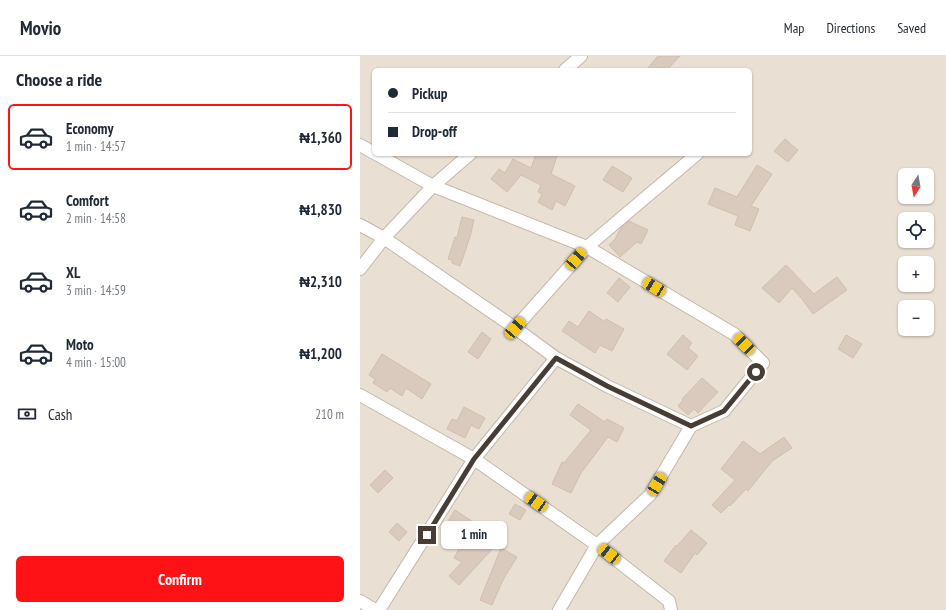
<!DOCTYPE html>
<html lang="en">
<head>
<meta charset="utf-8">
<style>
  :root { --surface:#fff; --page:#f6f6f7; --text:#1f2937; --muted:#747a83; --line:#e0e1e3; --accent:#ff1215 }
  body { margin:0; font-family:"PT Sans Narrow",sans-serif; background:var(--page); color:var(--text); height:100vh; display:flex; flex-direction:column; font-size:15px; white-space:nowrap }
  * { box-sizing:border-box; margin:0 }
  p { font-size:13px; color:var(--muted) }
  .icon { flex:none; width:22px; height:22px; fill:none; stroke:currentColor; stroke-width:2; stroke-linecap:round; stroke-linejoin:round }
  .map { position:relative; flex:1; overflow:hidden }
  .side { display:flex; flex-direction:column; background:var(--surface); width:360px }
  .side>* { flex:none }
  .guide { position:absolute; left:12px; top:12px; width:380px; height:88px; border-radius:6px; box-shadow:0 1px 3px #0004; display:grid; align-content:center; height:88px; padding:0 16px; background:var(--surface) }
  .needle { width:26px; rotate:191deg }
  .buttons { position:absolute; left:538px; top:112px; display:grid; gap:8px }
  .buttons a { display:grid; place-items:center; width:36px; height:36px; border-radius:6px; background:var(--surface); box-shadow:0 1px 3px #0004; font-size:20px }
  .end { position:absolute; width:18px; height:18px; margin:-9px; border:5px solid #483d34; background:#fff; box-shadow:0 0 0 2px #fff }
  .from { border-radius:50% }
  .bubble { position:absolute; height:28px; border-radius:6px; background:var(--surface); box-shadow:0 1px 3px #0004; font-size:13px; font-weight:700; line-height:28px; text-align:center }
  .car { position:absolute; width:12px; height:24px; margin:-12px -6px; border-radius:5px; box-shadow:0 0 3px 1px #0007; background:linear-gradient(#f5c518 24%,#345 0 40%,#f5c518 0 76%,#345 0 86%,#f5c518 0) }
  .guide b { display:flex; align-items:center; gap:14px; height:38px; font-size:15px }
  .guide b+b { border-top:1px solid var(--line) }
  .guide i { width:10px; height:10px; background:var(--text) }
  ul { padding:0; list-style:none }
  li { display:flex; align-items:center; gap:12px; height:66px; margin:0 8px 6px; padding:0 8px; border:2px solid transparent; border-radius:6px }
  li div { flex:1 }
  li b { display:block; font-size:15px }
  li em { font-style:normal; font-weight:700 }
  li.on { border-color:var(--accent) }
  li>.icon { width:36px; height:36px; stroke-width:1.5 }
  h2 { padding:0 16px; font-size:18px; line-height:48px }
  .pay { display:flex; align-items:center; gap:10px; height:44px; padding:0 16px; font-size:15px }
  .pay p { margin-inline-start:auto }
  .primary-button { display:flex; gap:8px; margin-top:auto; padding:8px 16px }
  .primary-button a { flex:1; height:46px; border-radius:6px; background:var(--accent); color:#fff; font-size:16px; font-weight:700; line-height:46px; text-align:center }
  header { display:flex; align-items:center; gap:24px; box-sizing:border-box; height:56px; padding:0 20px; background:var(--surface); border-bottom:1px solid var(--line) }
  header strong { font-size:19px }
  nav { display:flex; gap:22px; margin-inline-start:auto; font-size:14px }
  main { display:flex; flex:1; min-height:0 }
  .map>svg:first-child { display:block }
  .residential { fill:#e9dfd3; fill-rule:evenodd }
  .building { fill:#dacabd; stroke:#d3beac }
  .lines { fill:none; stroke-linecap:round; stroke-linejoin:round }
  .street-casing { stroke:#c4b7aa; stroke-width:14 }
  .street { stroke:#fff; stroke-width:12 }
  .route { stroke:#483d34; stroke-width:5 }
</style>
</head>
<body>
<header>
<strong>Movio</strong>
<nav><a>Map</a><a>Directions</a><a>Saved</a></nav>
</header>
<main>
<section class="side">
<h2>Choose a ride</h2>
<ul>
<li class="on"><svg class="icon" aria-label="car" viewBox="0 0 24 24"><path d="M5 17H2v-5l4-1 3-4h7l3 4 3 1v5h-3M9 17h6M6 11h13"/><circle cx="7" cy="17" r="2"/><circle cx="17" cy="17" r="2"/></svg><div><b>Economy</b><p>1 min · 14:57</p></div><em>₦1,360</em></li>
<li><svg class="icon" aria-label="car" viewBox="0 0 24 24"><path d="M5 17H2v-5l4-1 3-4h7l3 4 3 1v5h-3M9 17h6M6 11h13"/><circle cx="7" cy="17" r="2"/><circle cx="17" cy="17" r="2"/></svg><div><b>Comfort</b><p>2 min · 14:58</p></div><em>₦1,830</em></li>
<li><svg class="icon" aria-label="car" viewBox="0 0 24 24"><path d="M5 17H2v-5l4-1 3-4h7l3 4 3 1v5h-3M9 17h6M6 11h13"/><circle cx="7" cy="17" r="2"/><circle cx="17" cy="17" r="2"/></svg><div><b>XL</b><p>3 min · 14:59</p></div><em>₦2,310</em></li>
<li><svg class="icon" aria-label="car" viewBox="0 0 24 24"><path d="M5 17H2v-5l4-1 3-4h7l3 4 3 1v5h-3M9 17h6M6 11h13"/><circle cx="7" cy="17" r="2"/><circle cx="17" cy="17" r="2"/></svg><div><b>Moto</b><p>4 min · 15:00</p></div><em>₦1,200</em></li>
</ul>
<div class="pay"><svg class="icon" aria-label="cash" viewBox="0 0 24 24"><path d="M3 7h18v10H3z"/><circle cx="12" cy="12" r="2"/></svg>Cash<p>210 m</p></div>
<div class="primary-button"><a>Confirm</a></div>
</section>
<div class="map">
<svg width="586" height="554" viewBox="0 0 586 554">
  <rect width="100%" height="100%" fill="#f5eee6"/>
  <path class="residential" d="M 0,0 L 586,0 L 586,554 L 0,554 ZM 14,14 L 390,14 L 390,98 L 14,98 ZM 545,119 L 567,119 L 567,141 L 545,141 ZM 545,163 L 567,163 L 567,185 L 545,185 ZM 545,207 L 567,207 L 567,229 L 545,229 ZM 545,251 L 567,251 L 567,273 L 545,273 Z"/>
  <path class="building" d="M 298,0 L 320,0 L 307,14 L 286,14 Z
    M 425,83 L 438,94 L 428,106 L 414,95 Z
    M 176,98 L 190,98 L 197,100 L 191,118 L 215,130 L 205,150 L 196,145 L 192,154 L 178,146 L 182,138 L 178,136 L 181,129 L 161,119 L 147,136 L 131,123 L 139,113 L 145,117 L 153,103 L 171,112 Z
    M 397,109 L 412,118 L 391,150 L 399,153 L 390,175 L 375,169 L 378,160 L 348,148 L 355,132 L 377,141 Z
    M 252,110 L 272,122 L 263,136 L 243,124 Z
    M 102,161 L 114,164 L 110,181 L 100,210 L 92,207 L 92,204 L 88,203 L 95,181 L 97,182 Z
    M 269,165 L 288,174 L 281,188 L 277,186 L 260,201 L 249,189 L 255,183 L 261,172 Z
    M 426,209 L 454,238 L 477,221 L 487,234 L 453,258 L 442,243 L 432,232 L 419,247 L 402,232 Z
    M 259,222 L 270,231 L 258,246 L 247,237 Z
    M 229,255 L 245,266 L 246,263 L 264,273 L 252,295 L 240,289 L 235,297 L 202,275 L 209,265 L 218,271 Z
    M 122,276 L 131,283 L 118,303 L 108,296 Z
    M 323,279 L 332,287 L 328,292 L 338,300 L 327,314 L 307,298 Z
    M 486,279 L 502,288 L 493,302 L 478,293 Z
    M 22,298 L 71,328 L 62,343 L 46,332 L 42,340 L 30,332 L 27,336 L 13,327 L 15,323 L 9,319 Z
    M 342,322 L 358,336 L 338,357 L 334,353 L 328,359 L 318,350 L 323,344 L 322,343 Z
    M 218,348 L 245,366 L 247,363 L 264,372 L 257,386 L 248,381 L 221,417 L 211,437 L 192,428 L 202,406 L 204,407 L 231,374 L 210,359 Z
    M 104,351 L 125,362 L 119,373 L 111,369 L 105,382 L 87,373 L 92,363 L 97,365 Z
    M 424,381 L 432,392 L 412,405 L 388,435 L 386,433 L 370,450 L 369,449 L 361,457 L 352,449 L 375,424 L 361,413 L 383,385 L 400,398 Z
    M 25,414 L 33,422 L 18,437 L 10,429 Z
    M 155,448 L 166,454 L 160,464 L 149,458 Z
    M 95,454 L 121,471 L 116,478 L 136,489 L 99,529 L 89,520 L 102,506 L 94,502 L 107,478 L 88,465 Z
    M 37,467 L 47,476 L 39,485 L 29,476 Z
    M 331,474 L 347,487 L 337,499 L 335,497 L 321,517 L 304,505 L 316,489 L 317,490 Z
    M 141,492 L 157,501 L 144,522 L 132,549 L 120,544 Z"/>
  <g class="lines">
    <defs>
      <path id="street" d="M 205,14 L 221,0
        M 0,89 L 14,97
        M 16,98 L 73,130 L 227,191 L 374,278 L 403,307 L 364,355 L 331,370 L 290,439 L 237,489 L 199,554
        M 0,169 L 24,182 L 155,272 L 196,302 L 247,330 L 331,370
        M 0,213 L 24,182 L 73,130 L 110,98
        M 155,272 L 227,191 L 337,98
        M 0,339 L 114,403 L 237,489 L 309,545 L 311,554
        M 0,545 L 15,554
        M 19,554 L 114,403 L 196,302"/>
    </defs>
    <use href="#street" class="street-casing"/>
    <use href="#street" class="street"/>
  </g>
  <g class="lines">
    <path class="route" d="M 67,479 L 114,403 L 196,302 L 247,330 L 331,370 L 364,355 L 396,316"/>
  </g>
</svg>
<div class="buttons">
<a><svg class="needle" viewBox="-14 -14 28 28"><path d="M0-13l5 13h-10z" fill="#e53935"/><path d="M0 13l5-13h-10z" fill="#747a83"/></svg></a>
<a><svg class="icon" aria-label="locate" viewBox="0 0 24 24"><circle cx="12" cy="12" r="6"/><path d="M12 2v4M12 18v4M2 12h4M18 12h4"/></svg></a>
<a>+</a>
<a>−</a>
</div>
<i class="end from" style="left:396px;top:316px"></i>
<i class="end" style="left:67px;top:479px"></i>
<div class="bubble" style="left:81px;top:465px;width:66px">1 min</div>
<i class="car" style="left:216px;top:203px;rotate:41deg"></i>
<i class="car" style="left:294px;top:231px;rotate:301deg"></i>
<i class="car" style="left:155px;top:272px;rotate:41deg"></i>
<i class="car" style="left:384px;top:288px;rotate:315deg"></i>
<i class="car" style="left:297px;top:428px;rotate:31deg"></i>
<i class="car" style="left:176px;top:446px;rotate:305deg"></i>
<i class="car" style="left:249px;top:498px;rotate:308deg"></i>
<div class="guide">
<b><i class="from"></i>Pickup</b>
<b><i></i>Drop-off</b>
</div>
</div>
</main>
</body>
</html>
